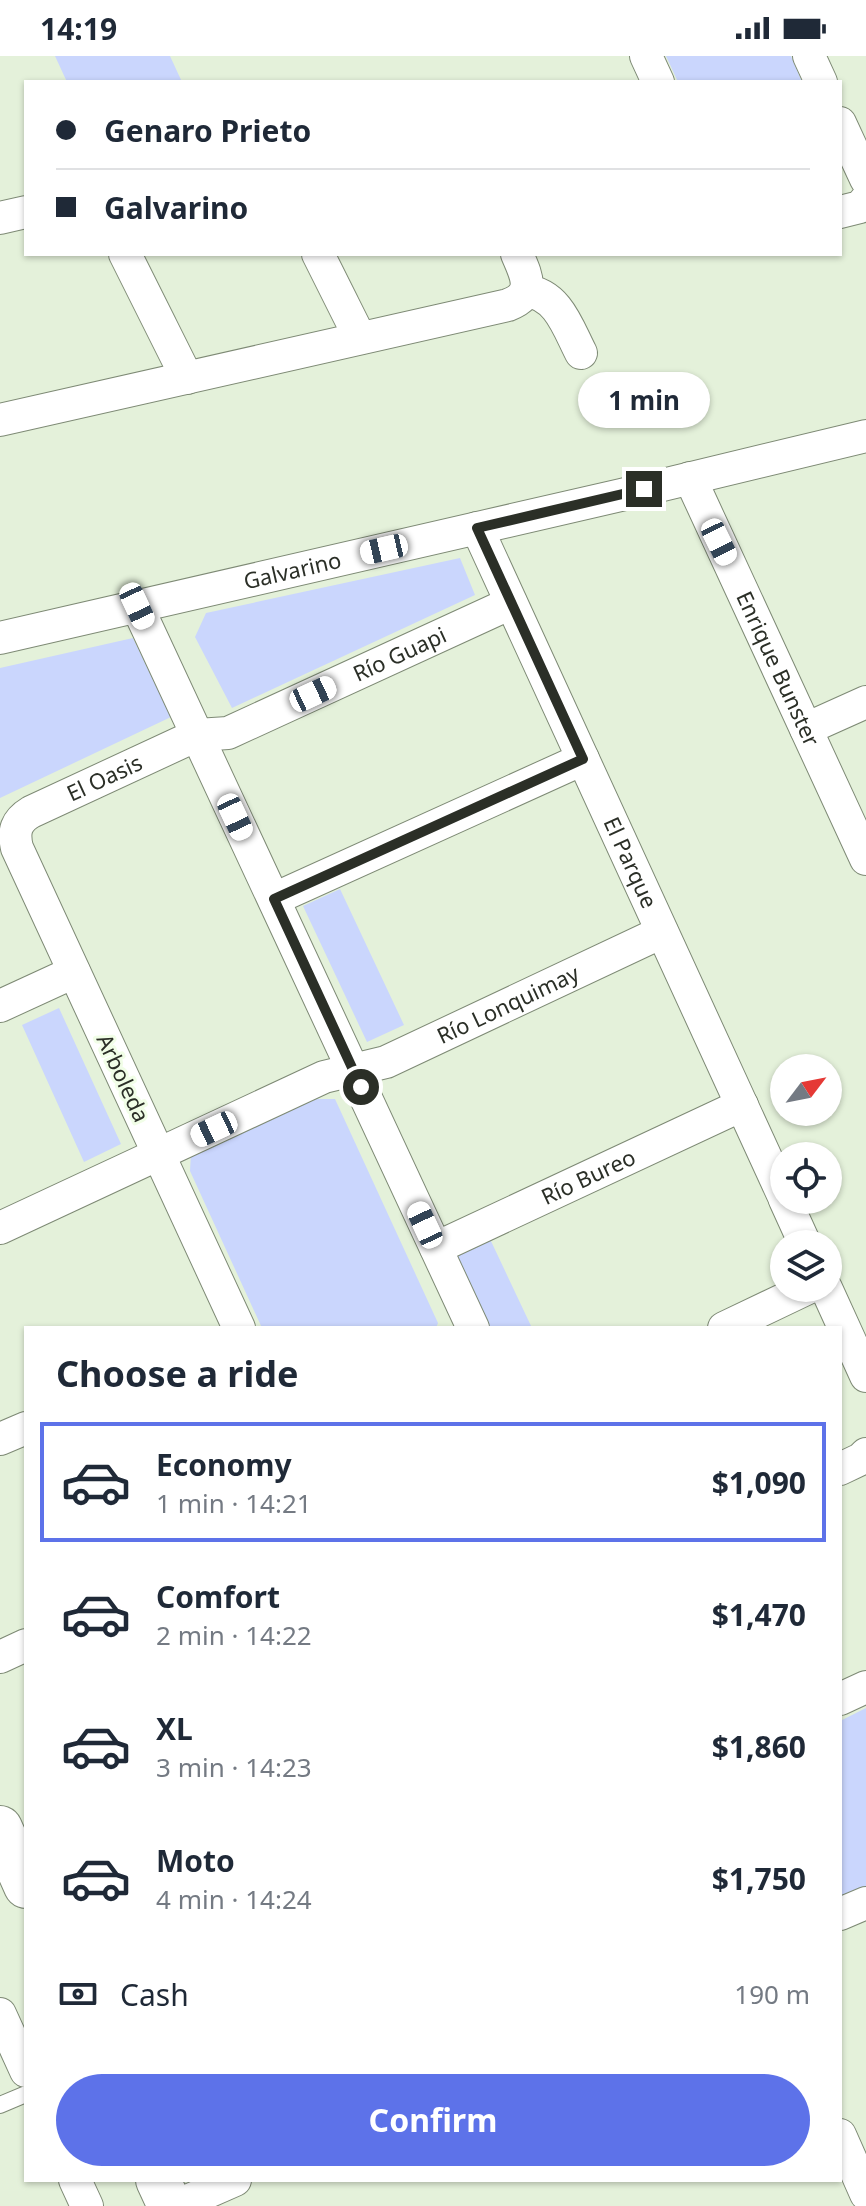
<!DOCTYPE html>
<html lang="en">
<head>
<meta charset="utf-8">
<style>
  :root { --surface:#fff; --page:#f2f2f3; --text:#1f2937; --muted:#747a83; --line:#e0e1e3; --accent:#5d72e9 }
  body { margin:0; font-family:"Noto Sans",sans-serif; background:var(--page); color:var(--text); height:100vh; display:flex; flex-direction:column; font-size:30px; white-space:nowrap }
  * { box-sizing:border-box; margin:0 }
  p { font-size:26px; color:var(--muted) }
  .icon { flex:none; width:44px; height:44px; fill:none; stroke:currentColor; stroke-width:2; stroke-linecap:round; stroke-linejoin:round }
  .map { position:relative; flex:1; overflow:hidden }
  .details { position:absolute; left:24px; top:1270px; width:818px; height:856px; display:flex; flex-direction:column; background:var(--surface); border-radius:0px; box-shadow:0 2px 6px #0004 }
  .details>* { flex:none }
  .banner { position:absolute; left:24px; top:24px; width:818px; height:176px; border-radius:0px; box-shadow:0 2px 6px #0004; display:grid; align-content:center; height:176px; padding:0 32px; background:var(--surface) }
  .needle { width:52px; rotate:58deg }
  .tools { position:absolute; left:770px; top:998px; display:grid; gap:16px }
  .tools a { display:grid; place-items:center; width:72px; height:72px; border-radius:50%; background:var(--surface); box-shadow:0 2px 6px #0004; font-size:40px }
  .end { position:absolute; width:36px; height:36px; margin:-18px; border:10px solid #2b2f27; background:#fff; box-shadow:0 0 0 4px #fff }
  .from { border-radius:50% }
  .bubble { position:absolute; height:56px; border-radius:28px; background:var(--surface); box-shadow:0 2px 6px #0004; font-size:26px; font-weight:700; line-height:56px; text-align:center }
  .car { position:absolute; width:24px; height:48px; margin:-24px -12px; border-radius:10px; box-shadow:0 0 6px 2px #0007; background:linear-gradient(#fff 24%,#345 0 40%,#fff 0 76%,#345 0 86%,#fff 0) }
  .banner b { display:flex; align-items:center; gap:28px; height:76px; font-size:30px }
  .banner b+b { border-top:2px solid var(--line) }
  .banner i { width:20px; height:20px; background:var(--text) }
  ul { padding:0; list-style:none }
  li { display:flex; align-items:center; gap:24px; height:120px; margin:0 16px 12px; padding:0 16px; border:4px solid transparent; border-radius:0px }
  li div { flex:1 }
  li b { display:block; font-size:30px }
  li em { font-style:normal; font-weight:700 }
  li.active { border-color:var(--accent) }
  li>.icon { width:72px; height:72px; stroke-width:1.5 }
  h2 { padding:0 32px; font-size:36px; line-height:96px }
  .pay { display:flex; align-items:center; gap:20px; height:88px; padding:0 32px; font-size:30px }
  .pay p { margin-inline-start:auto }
  .primary-button { display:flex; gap:16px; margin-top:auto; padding:16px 32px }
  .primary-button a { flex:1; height:92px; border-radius:48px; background:var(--accent); color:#fff; font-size:32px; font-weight:700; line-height:92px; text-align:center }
  .status { display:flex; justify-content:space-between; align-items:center; height:56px; padding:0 40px; background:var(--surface); direction:ltr }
  .status svg { height:22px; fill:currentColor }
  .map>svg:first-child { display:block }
  .green { fill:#cad6fd }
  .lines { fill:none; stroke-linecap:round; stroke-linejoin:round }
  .lane-casing { stroke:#7e8a75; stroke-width:18 }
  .street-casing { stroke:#7e8a75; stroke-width:34 }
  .secondary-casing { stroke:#7e8a75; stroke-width:46 }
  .lane { stroke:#fff; stroke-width:16 }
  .street { stroke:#fff; stroke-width:32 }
  .secondary { stroke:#fff; stroke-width:44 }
  .route { stroke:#2b2f27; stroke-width:10 }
  .labels { text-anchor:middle; stroke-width:6; stroke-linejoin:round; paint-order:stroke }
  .street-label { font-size:22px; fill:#2b2f27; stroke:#f1fee7 }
</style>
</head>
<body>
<div class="status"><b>14:19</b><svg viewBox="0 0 49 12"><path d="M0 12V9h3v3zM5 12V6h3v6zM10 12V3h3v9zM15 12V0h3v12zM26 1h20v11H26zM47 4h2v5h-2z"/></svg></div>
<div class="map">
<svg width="866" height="2150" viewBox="0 0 866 2150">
  <rect width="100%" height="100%" fill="#e4f1da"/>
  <path class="green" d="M 55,0 L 170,0 L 182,26 L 67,26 Z
    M 666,0 L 791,0 L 802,26 L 678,26 Z
    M 460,502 L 475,539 L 232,652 L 195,581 L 206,557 Z
    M 133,582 L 171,661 L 0,742 L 0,612 Z
    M 340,833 L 404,969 L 367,986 L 303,850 Z
    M 59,952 L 121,1088 L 84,1106 L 22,969 Z
    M 317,1043 L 335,1043 L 438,1267 L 436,1272 L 262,1272 L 190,1115 L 191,1096 Z
    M 490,1183 L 532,1272 L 486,1272 L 453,1200 Z
    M 866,1652 L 866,1832 L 840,1844 L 840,1665 Z"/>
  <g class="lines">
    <defs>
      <path id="lane" d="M 0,2049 L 26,2038"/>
      <g id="street">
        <path d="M 646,0 L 658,26"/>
        <path d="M 809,0 L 821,26"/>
        <path d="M 840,67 L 866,123"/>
        <path d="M 840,156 L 860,151 L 866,144"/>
        <path d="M 0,162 L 26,156"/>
        <path d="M 125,198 L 187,322"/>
        <path d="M 318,198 L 360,282"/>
        <path d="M 526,235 C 558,238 568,272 581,297"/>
        <path d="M 0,364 L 508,249 C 537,238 526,219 517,198"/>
        <path id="s1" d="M 690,422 L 866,803"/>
        <path id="s2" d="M 477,472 L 784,1141"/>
        <path d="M 137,550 L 473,1272"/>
        <path id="s3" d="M 0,582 L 621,439 L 866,380"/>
        <path d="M 806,673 L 866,646"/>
        <path d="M 274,843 L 583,703"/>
        <path d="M 0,950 L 74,916"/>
        <path d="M 785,1144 L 805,1188"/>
        <path id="s4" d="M 0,1172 L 324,1021 L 386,1006 L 662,876"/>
        <path id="s5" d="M 436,1192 L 742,1049"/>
        <path d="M 826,1232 L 866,1320"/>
        <path id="s6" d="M 239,1272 L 17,792 C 13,775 16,765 31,756 L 197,679 L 228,677 L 511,547"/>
        <path d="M 724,1272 L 808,1232"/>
        <path d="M 0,1383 L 26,1372"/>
        <path d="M 840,1413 L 861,1403 L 866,1398"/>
        <path d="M 0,1601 L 26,1589"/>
        <path d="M 840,1643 L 866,1631"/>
        <path d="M 840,1858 L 866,1847"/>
        <path d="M 0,1958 L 26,2015"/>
        <path d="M 840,2079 L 866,2138"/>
        <path d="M 75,2124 L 87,2150"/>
        <path d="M 176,2150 L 235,2124"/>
      </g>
      <path id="secondary" d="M 0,1772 L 26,1830
        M 158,2124 L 170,2150"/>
    </defs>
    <use href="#lane" class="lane-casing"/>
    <use href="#street" class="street-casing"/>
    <use href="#secondary" class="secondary-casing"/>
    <use href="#lane" class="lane"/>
    <use href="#street" class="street"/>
    <use href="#secondary" class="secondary"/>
  </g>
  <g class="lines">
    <path class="route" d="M 361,1031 L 274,843 L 583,703 L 477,472 L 644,433"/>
  </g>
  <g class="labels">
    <g class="street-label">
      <text dy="8" stroke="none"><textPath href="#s3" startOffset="300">Galvarino</textPath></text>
      <text dy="8" stroke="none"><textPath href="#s6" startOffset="974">Río Guapi</textPath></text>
      <text dy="8" stroke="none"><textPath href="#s1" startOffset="210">Enrique Bunster</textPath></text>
      <text dy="8" stroke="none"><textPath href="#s6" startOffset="652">El Oasis</textPath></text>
      <text dy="8" stroke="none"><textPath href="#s2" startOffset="368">El Parque</textPath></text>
      <text dy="8" stroke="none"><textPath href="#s4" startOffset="556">Río Lonquimay</textPath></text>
      <text transform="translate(123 1022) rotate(65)" y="8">Arboleda</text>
      <text dy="8" stroke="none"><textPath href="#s5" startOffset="168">Río Bureo</textPath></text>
    </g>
  </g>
</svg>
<div class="tools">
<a><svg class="needle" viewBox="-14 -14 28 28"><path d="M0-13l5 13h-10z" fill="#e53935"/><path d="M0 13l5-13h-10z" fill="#747a83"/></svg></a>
<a><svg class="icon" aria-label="locate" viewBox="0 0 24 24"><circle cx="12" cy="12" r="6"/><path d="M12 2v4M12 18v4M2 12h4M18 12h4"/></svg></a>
<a><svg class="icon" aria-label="layers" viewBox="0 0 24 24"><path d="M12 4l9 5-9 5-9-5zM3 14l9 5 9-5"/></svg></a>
</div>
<i class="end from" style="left:361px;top:1031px"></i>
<i class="end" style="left:644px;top:433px"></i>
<div class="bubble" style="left:578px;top:316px;width:132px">1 min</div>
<i class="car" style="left:719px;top:486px;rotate:154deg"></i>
<i class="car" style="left:384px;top:493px;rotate:257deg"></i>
<i class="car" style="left:137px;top:550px;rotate:155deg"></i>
<i class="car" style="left:313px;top:638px;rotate:65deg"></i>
<i class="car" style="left:235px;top:761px;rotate:155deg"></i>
<i class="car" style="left:214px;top:1073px;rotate:245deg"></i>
<i class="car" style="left:425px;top:1169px;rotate:335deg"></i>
<div class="banner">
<b><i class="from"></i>Genaro Prieto</b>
<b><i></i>Galvarino</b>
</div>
<section class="details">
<h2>Choose a ride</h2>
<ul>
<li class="active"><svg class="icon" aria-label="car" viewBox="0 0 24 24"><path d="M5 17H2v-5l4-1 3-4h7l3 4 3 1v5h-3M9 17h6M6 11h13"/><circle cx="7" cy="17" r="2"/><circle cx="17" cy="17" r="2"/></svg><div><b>Economy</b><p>1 min · 14:21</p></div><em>$1,090</em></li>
<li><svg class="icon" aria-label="car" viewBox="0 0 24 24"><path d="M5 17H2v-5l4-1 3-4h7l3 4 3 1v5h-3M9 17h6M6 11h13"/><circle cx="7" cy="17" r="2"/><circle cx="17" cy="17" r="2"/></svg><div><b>Comfort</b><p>2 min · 14:22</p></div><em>$1,470</em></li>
<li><svg class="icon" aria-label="car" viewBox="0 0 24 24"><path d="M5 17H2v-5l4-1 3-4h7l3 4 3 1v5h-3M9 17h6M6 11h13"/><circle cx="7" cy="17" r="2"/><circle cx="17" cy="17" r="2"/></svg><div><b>XL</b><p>3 min · 14:23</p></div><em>$1,860</em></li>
<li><svg class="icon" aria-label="car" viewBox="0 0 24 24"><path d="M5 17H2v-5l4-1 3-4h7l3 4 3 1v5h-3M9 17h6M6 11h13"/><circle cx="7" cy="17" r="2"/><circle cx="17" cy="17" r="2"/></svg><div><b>Moto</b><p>4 min · 14:24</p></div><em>$1,750</em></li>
</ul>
<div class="pay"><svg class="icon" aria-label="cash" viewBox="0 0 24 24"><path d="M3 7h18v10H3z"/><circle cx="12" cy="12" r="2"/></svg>Cash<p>190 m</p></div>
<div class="primary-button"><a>Confirm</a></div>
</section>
</div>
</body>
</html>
